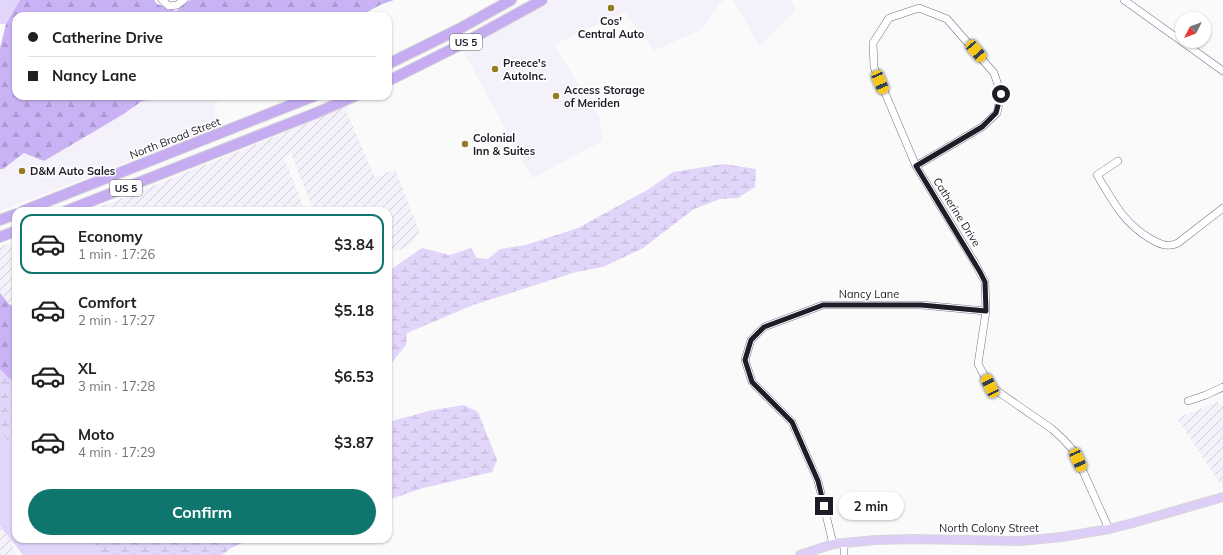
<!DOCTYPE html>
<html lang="en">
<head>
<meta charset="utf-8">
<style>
  :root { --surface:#fff; --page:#f2f2f2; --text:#202124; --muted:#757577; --line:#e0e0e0; --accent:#0f766e }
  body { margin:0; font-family:Mulish,sans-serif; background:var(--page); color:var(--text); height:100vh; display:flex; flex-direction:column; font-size:15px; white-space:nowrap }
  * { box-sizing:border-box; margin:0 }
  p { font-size:13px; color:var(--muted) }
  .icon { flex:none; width:22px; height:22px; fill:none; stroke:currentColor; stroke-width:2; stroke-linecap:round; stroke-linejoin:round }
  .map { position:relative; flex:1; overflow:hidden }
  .panel { position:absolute; left:12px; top:207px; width:380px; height:336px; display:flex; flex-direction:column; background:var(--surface); border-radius:12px; box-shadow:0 1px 3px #0004 }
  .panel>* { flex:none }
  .guide { position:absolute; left:12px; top:12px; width:380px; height:88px; border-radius:12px; box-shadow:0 1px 3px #0004; display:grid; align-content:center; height:88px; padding:0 16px; background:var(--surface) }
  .needle { width:26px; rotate:228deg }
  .fabs { position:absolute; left:1175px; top:12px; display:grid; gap:8px }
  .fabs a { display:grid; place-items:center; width:36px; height:36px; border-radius:50%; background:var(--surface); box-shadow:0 1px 3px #0004; font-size:20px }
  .end { position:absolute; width:18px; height:18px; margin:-9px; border:5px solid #1f1b27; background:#fff; box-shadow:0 0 0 2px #fff }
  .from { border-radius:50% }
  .bubble { position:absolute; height:28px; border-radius:14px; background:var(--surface); box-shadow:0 1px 3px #0004; font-size:13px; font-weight:700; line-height:28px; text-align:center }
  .car { position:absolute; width:12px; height:24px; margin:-12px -6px; border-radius:5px; box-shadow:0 0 3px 1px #0007; background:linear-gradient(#f5c518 24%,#345 0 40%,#f5c518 0 76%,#345 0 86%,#f5c518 0) }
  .guide b { display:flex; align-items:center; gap:14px; height:38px; font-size:15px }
  .guide b+b { border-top:1px solid var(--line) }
  .guide i { width:10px; height:10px; background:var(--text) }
  ul { padding:7px 0 0; list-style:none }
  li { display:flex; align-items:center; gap:12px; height:60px; margin:0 8px 6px; padding:0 8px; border:2px solid transparent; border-radius:12px }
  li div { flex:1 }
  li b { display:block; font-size:15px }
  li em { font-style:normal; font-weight:700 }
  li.current { border-color:var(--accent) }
  li>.icon { width:36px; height:36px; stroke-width:1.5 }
  .cta { display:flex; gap:8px; margin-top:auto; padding:8px 16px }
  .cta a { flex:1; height:46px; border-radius:24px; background:var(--accent); color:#fff; font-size:16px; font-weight:700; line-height:46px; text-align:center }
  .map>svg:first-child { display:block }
  .built { fill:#f4f1fa }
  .industrial { fill:url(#industrial-furrows) }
  .grass { fill:#e1d5f9 }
  .forest { fill:url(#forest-firs) }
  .wetland { fill:url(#wetland-marsh) }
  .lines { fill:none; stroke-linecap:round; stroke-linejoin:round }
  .minor-casing { stroke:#796f8d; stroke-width:8 }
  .major-casing { stroke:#d7d6d8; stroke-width:10 }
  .highway-casing { stroke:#d7d6d8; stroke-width:12 }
  .minor { stroke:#fff; stroke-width:7 }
  .major { stroke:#ddcef7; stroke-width:8 }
  .highway { stroke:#c6adf2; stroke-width:10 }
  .route { stroke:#1f1b27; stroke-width:5 }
  .poi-dot { fill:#967b23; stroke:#fff; stroke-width:1.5 }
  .labels { text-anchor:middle; stroke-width:3; stroke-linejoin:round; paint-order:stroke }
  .shield { fill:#fff; stroke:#625f68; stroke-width:1 }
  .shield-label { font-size:10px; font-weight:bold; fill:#1f1b27 }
  .poi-label { font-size:11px; font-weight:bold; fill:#1f1b27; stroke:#fff; text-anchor:start }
  .street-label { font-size:11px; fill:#1f1b27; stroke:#fff }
</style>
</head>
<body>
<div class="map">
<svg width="1223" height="555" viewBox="0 0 1223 555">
  <defs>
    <pattern id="industrial-furrows" width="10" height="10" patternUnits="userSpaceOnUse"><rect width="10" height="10" fill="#f4f1fa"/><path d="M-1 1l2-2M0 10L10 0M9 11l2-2" fill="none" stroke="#d1ced6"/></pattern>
    <pattern id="forest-firs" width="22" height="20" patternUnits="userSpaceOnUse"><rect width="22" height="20" fill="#cab3f4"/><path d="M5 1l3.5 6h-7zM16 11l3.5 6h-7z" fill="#ad99d1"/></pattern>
    <pattern id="wetland-marsh" width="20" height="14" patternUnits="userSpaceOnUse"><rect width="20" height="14" fill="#e1d5f9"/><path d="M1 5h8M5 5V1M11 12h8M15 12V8" fill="none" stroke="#c1b6d5"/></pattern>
  </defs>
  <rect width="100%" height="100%" fill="#fafafa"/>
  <path class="built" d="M 551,0 L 726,0 L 721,2 L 702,29 L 654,51 L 624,12 L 554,45 L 599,117 L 603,141 L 532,178 L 462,49 Z
    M 733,0 L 791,0 L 796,10 L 760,47 Z
    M 187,96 L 221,96 L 214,108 L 220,126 L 0,211 L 0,169 L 3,169 L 24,153 L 44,161 L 122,115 L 142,101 Z"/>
  <path class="industrial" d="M 350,104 L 346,111 L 375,178 L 395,169 L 420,233 L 407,248 L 388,253 L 388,211 L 314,211 L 291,154 L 284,157 L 305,211 L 90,211 L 289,131 Z
    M 16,241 L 16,308 L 9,304 L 0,293 L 0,247 Z
    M 1218,402 L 1223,407 L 1223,488 L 1177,418 Z
    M 0,526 L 11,540 L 15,555 L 0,555 Z"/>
  <path class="grass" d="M 0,0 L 20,0 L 6,24 L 0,24 Z
    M 0,431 L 16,451 L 16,539 L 91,539 L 105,555 L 23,555 L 0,526 Z"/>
  <path class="forest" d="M 20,0 L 154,0 L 157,4 L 176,11 L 190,0 L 394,0 L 380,5 L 360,16 L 16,16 L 16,96 L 187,96 L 142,101 L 122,115 L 44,161 L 24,153 L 3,169 L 0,169 L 0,48 L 6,24 Z
    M 0,293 L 9,304 L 16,308 L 16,383 L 8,378 L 0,369 Z"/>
  <path class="wetland" d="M 723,164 L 756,169 L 755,187 L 738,198 L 720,199 L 694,209 L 643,248 L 603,267 L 576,272 L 473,305 L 407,333 L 406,345 L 388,367 L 388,270 L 393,268 L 422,248 L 450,255 L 471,248 L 477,258 L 488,259 L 500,249 L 526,245 L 578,228 L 649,189 L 673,172 Z
    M 0,369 L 8,378 L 16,383 L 16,451 L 0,431 Z
    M 464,405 L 478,412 L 497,460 L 492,472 L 423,488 L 388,500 L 388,422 L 433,410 Z
    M 91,539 L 252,539 L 231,548 L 222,555 L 98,555 L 95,543 Z"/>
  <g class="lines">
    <defs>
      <path id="minor" d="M 162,0 L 169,6 L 177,5 L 184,0
        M 1124,0 L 1223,71
        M 1118,161 L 1097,175 C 1113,201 1122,221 1149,238 C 1159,244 1167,248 1178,243 L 1223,208
        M 916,166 L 982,127 L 997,113 L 1001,94 L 994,73 L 947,19 L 919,8 L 889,18 L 873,43 L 874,67 L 916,166 L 975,263 L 985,282 L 986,311 L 978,364 L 990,386 L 1052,429 L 1063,439 L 1072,449 L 1078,460 L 1109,529
        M 1188,401 L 1206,395 L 1223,387
        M 844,543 L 844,555
        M 833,544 L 818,481 L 792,422 L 752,382 L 745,360 L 751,340 L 764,327 L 823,305 L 921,305 L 986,311"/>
      <path id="major" d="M 800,555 L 833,544 L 876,540 L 913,539 L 1020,541 L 1062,537 L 1109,529 L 1133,523 L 1223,497"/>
      <path id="highway" d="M 388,64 L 459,29 L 511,0
        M 388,81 L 462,44 L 542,0
        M 23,211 L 314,96
        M 66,211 L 316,113 L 355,96
        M 0,220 L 16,214
        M 0,237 L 16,231"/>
    </defs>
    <use href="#minor" class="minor-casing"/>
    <use href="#major" class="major-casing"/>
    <use href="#highway" class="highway-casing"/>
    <use href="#minor" class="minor"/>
    <use href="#major" class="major"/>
    <use href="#highway" class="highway"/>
  </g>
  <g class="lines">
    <path class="route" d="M 824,506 L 818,481 L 792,422 L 752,382 L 745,360 L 751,340 L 764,327 L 823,305 L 921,305 L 986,311 L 985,282 L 980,272 L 916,166 L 982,127 L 996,113 L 1001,94"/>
  </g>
  <g class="poi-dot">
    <circle cx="611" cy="8" r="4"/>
    <circle cx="495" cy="69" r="4"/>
    <circle cx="556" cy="96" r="4"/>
    <circle cx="465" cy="144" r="4"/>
    <circle cx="22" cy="171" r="4"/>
  </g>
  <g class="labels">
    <g class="shield">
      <rect x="450" y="34" width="32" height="16" rx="3"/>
      <rect x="110" y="180" width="32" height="16" rx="3"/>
    </g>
    <g class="shield-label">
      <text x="466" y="46">US 5</text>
      <text x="126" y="192">US 5</text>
    </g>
    <g class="poi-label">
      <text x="611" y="25" text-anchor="middle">Cos'<tspan x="611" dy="13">Central Auto</tspan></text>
      <text x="503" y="67">Preece's<tspan x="503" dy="13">AutoInc.</tspan></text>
      <text x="564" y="94">Access Storage<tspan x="564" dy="13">of Meriden</tspan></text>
      <text x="473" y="142">Colonial<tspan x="473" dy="13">Inn &amp; Suites</tspan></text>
      <text x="30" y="175">D&amp;M Auto Sales</text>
    </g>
    <g class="street-label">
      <text transform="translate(175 138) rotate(-21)" y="4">North Broad Street</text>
      <text transform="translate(957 212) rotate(58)" y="4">Catherine Drive</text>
      <text x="869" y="298">Nancy Lane</text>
      <text x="989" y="532">North Colony Street</text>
    </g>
  </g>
</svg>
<div class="fabs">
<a><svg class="needle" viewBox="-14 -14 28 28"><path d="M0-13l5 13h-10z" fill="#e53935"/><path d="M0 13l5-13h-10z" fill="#757577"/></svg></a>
</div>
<i class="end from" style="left:1001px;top:94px"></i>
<i class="end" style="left:824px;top:506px"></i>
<div class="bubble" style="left:838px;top:492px;width:66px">2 min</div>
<i class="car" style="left:976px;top:51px;rotate:139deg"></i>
<i class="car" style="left:880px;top:82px;rotate:157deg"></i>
<i class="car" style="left:990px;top:386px;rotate:333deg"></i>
<i class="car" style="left:1078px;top:460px;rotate:156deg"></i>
<div class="guide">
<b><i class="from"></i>Catherine Drive</b>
<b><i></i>Nancy Lane</b>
</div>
<section class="panel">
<ul>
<li class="current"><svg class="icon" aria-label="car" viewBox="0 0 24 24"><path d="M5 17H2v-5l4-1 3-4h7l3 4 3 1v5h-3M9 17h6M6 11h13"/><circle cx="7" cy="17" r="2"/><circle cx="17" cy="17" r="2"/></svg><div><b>Economy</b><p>1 min · 17:26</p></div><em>$3.84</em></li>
<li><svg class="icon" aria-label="car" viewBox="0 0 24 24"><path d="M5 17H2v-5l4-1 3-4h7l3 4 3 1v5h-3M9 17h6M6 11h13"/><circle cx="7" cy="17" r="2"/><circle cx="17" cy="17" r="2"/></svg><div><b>Comfort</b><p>2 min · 17:27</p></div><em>$5.18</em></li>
<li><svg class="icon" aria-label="car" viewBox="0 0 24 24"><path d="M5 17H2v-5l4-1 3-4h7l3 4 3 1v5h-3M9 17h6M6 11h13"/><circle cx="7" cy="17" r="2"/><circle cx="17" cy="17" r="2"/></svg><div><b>XL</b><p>3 min · 17:28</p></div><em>$6.53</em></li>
<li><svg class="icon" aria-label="car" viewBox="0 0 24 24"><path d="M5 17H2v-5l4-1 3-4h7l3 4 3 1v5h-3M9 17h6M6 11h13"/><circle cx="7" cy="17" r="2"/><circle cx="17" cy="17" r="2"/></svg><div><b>Moto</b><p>4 min · 17:29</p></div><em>$3.87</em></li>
</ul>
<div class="cta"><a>Confirm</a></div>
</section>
</div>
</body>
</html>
